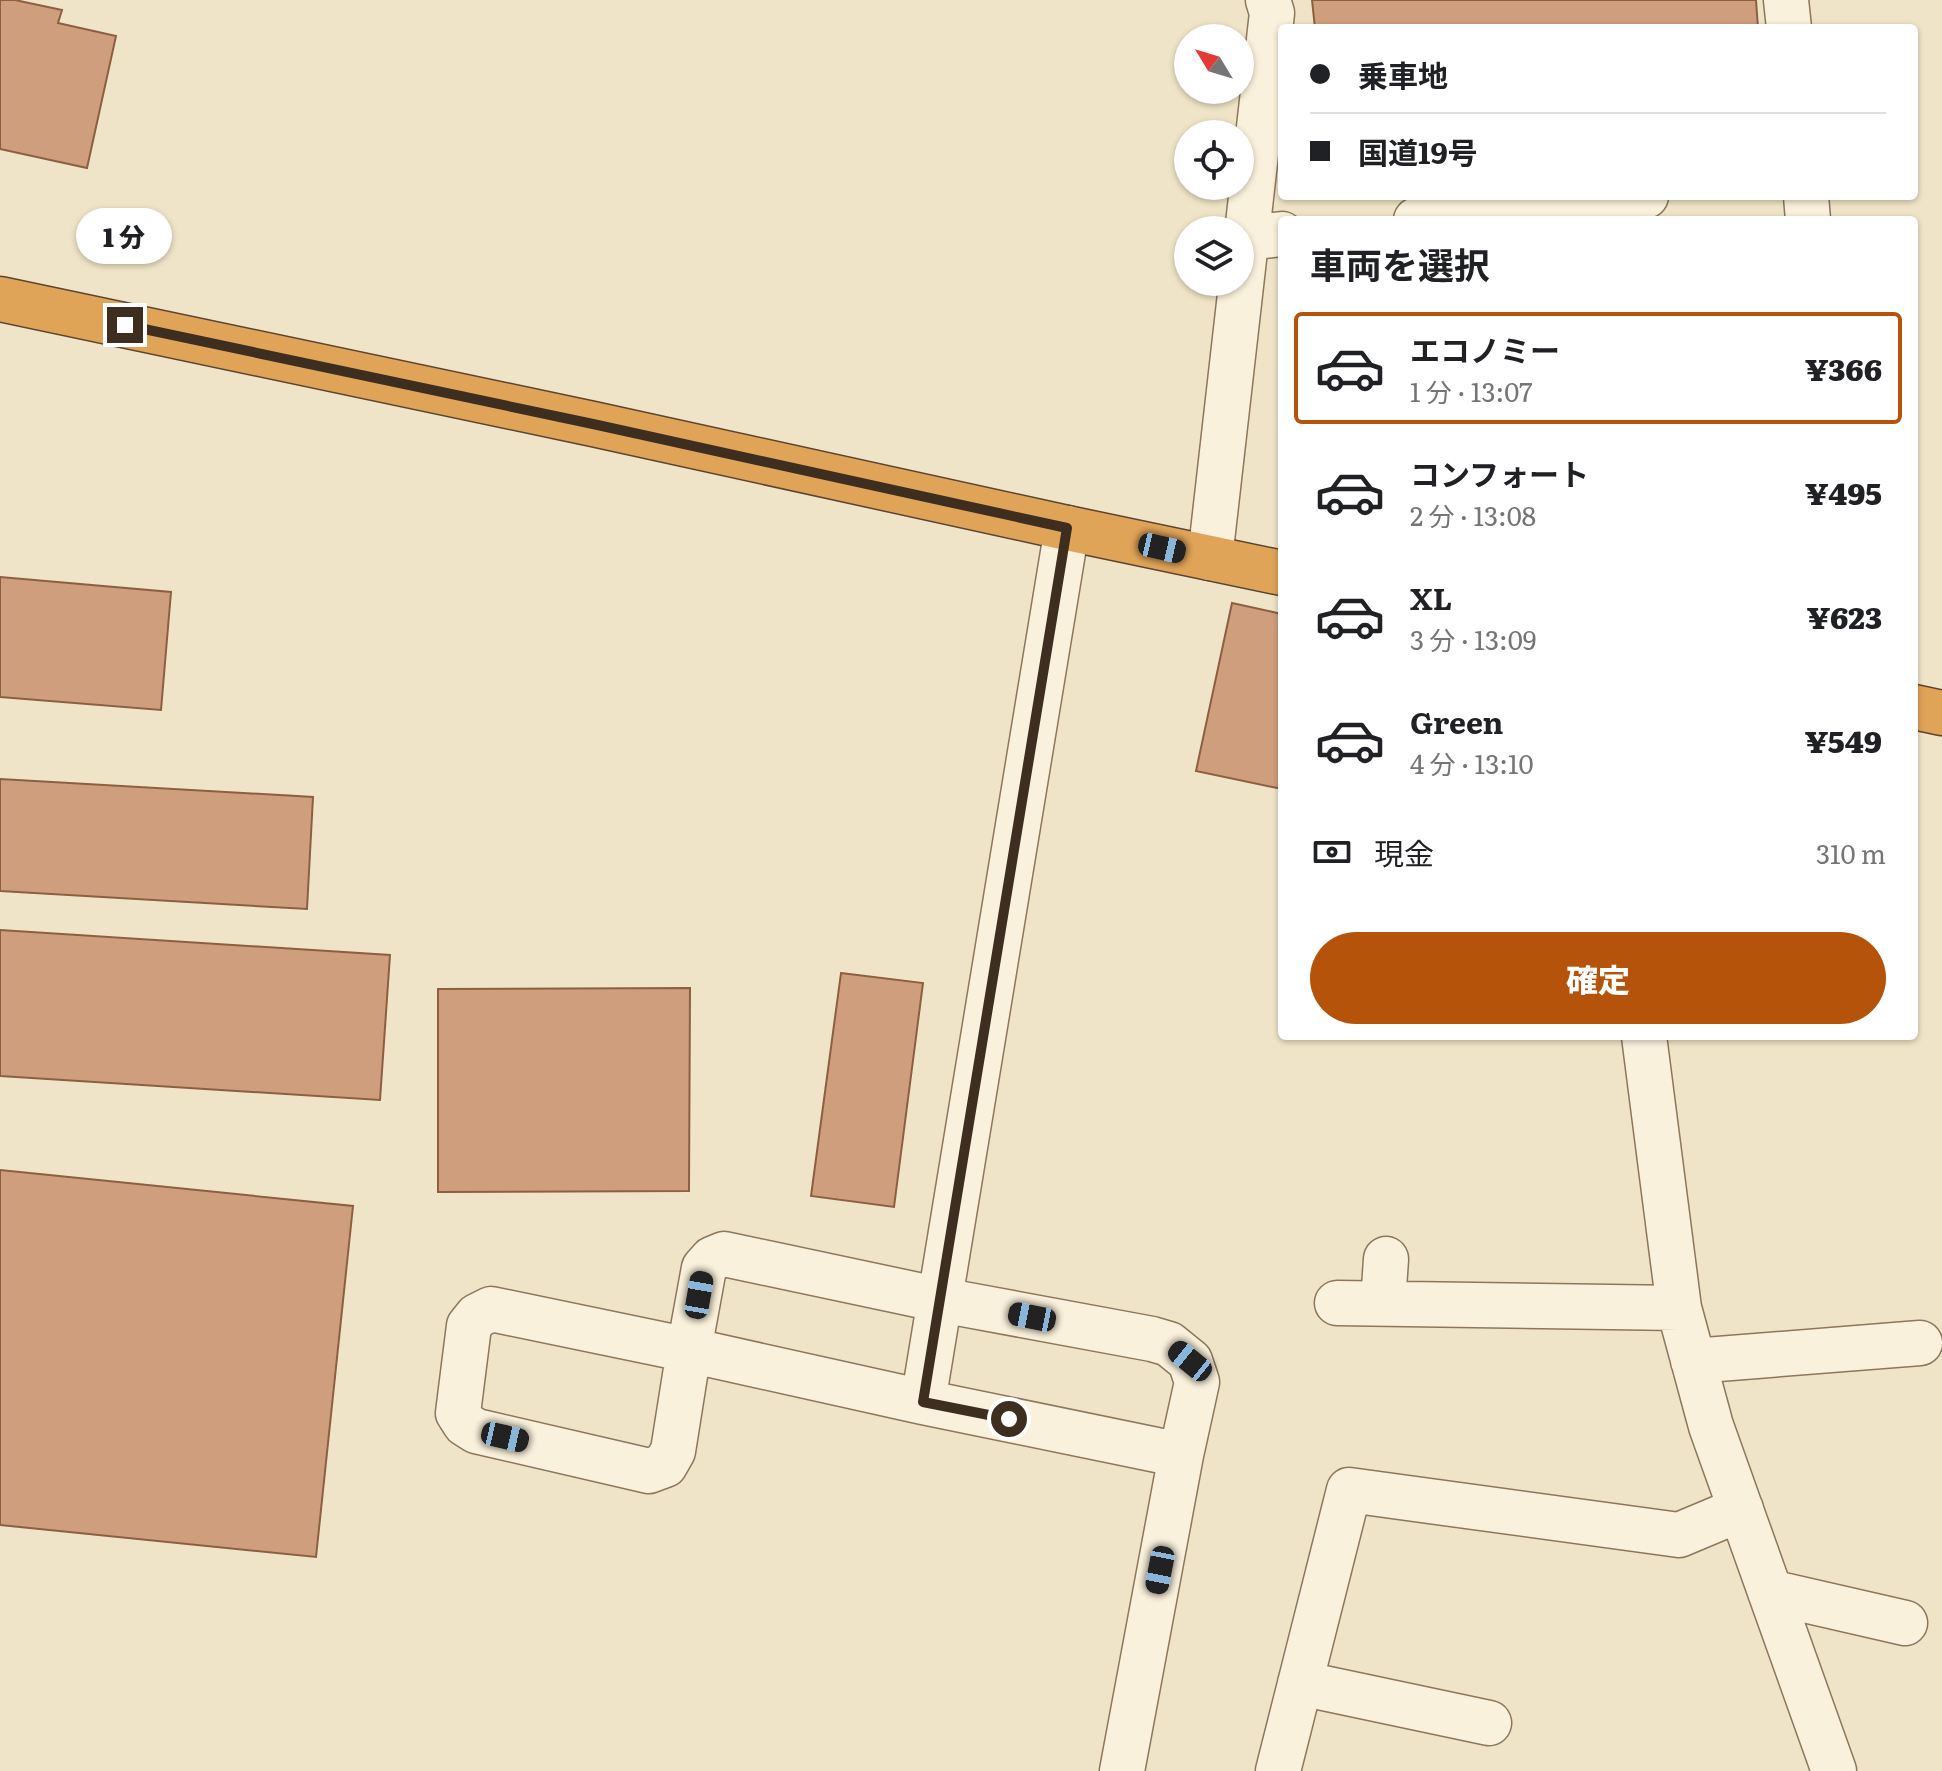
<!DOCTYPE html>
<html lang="ja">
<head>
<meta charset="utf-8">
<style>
  :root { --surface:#fff; --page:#f6f6f6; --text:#202124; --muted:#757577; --line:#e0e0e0; --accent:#b45309 }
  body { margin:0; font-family:Literata,"Noto Sans JP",serif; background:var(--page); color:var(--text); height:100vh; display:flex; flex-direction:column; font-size:30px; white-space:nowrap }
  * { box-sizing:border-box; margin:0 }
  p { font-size:26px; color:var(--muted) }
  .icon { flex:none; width:44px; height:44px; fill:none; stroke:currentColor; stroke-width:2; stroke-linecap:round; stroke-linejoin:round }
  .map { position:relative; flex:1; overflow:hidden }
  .drawer { position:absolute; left:1278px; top:216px; width:640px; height:824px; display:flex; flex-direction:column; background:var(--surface); border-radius:8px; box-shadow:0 2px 6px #0004 }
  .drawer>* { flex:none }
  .hud { position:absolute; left:1278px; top:24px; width:640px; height:176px; border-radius:8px; box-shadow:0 2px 6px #0004; display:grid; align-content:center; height:176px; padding:0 32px; background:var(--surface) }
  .needle { width:52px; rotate:308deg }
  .controls { position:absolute; left:1174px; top:24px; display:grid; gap:16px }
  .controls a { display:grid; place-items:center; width:80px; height:80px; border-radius:50%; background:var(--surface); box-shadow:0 2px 6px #0004; font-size:40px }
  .end { position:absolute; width:36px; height:36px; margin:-18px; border:10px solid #3d2e20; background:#fff; box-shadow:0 0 0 4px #fff }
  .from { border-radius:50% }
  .bubble { position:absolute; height:56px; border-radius:28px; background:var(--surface); box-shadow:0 2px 6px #0004; font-size:26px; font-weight:800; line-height:56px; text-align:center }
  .car { position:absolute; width:24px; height:48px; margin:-24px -12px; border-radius:10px; box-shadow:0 0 6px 2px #0007; background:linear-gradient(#222 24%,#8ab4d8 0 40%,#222 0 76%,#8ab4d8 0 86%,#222 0) }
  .hud b { display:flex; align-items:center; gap:28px; height:76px; font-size:30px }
  .hud b+b { border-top:2px solid var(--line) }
  .hud i { width:20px; height:20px; background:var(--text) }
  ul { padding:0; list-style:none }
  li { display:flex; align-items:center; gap:24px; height:112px; margin:0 16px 12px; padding:0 16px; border:4px solid transparent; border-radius:8px }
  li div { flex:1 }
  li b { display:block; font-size:30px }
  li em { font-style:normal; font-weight:800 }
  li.selected { border-color:var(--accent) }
  li>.icon { width:72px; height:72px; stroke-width:1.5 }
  h2 { padding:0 32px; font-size:36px; line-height:96px }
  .pay { display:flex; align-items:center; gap:20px; height:88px; padding:0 32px; font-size:30px }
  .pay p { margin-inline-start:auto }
  .cta { display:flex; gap:16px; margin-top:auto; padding:16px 32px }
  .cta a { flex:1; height:92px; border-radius:48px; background:var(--accent); color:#fff; font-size:32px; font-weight:800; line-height:92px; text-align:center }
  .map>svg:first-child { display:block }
  .building { fill:#cf9f7d; stroke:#8d5f41; stroke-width:2 }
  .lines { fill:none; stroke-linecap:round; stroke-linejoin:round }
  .minor-casing { stroke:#8d765c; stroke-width:47 }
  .highway-casing { stroke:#5b4430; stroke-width:47 }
  .minor { stroke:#faf1dc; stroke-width:44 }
  .highway { stroke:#e0a458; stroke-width:44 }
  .route { stroke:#3d2e20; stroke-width:10 }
</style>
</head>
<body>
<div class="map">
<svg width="1942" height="1771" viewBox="0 0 1942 1771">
  <rect width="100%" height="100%" fill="#f0e4c8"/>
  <path class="building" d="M 0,0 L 15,0 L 62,10 L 58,23 L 116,36 L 87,168 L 0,149 Z
    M 1312,0 L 1756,0 L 1758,28 L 1315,28 Z
    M 0,577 L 171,592 L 161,710 L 0,697 Z
    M 1232,603 L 1282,614 L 1282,789 L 1196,771 Z
    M 0,779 L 313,797 L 307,909 L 0,891 Z
    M 0,930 L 390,955 L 380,1100 L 0,1076 Z
    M 841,973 L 923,983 L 894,1207 L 811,1196 Z
    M 690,988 L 689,1191 L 438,1192 L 438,989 Z
    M 0,1170 L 353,1206 L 316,1557 L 0,1525 Z"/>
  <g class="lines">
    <defs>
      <path id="minor" d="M 1786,0 L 1789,28
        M 1806,196 L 1808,220
        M 1416,220 L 1646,196
        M 1246,238 L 1282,234
        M 1210,558 L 1272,13 L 1268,0
        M 1644,1036 L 1679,1308 L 1711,1426 L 1834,1771
        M 1337,1303 L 1679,1308
        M 1383,1303 L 1386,1259
        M 491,1309 L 689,1350 L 673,1451 L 665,1465 L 649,1471 L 476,1431 L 465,1424 L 458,1413 L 469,1326 L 477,1316 Z
        M 1693,1361 L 1920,1343
        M 923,1402 L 1067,528
        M 1770,1592 L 1905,1623
        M 1300,1683 L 1489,1723
        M 1122,1771 L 1181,1455 L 1197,1382 L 1190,1361 L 1169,1344 L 1152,1339 L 941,1300 L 724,1254 L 712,1259 L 704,1268 L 689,1350 L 923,1402 L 1181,1455
        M 1278,1771 L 1349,1490 L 1679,1535 L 1741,1509"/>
      <path id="highway" d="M 0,299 L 593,424 L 1067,528 L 1282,573
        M 1914,707 L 1942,713"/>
    </defs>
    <use href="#minor" class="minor-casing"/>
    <use href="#highway" class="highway-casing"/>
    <use href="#minor" class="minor"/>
    <use href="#highway" class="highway"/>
  </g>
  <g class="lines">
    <path class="route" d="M 125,325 L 593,424 L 1067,528 L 923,1402 L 1009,1419"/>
  </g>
</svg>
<div class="controls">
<a><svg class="needle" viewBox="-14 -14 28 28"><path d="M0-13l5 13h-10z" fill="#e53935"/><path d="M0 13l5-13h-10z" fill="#757577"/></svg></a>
<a><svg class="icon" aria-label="locate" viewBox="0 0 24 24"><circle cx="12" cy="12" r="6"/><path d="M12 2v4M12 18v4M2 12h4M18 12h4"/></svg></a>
<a><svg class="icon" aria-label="layers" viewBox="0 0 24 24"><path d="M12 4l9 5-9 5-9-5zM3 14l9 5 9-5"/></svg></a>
</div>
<i class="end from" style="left:1009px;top:1419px"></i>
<i class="end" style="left:125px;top:325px"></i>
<div class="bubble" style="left:76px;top:208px;width:96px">1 分</div>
<i class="car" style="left:1162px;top:548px;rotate:103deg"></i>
<i class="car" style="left:699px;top:1295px;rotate:10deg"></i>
<i class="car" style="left:1032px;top:1317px;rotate:281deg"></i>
<i class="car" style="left:1190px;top:1361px;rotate:309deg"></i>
<i class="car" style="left:505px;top:1437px;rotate:103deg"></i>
<i class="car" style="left:1160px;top:1570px;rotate:191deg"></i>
<div class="hud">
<b><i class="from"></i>乗車地</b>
<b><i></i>国道19号</b>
</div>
<section class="drawer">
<h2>車両を選択</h2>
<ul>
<li class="selected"><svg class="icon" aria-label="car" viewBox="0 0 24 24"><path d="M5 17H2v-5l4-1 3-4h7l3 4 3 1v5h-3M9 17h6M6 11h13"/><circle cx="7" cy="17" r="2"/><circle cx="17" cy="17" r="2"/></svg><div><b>エコノミー</b><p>1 分 · 13:07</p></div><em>¥366</em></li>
<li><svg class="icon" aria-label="car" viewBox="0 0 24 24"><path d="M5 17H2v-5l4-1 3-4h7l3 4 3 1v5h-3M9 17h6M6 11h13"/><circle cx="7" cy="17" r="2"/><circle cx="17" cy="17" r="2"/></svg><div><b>コンフォート</b><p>2 分 · 13:08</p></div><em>¥495</em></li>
<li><svg class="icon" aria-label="car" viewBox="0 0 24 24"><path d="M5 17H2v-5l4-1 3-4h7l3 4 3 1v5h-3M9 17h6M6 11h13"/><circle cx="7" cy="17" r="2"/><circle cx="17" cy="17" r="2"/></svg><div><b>XL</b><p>3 分 · 13:09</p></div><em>¥623</em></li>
<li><svg class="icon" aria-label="car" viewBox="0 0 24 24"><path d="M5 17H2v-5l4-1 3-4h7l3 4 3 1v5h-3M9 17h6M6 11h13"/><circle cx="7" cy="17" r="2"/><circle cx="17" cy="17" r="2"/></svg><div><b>Green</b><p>4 分 · 13:10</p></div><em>¥549</em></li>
</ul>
<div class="pay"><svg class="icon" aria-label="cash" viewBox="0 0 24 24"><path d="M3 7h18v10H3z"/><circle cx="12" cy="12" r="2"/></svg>現金<p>310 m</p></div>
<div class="cta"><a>確定</a></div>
</section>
</div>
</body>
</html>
